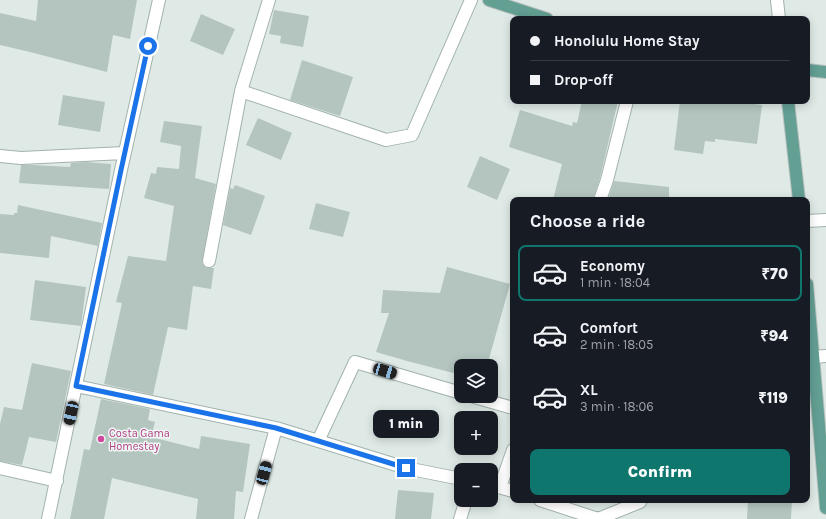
<!DOCTYPE html>
<html lang="en">
<head>
<meta charset="utf-8">
<style>
  :root { --surface:#171b24; --page:#242831; --text:#f1f3f6; --muted:#9ea1a6; --line:#363941; --accent:#0f766e }
  body { margin:0; font-family:Karla,sans-serif; background:var(--page); color:var(--text); height:100vh; display:flex; flex-direction:column; font-size:15px; white-space:nowrap }
  * { box-sizing:border-box; margin:0 }
  p { font-size:13px; color:var(--muted) }
  .icon { flex:none; width:22px; height:22px; fill:none; stroke:currentColor; stroke-width:2; stroke-linecap:round; stroke-linejoin:round }
  .map { position:relative; flex:1; overflow:hidden }
  .sheet { position:absolute; left:510px; top:197px; width:300px; height:306px; display:flex; flex-direction:column; background:var(--surface); border-radius:8px; box-shadow:0 2px 10px #0003 }
  .sheet>* { flex:none }
  .banner { position:absolute; left:510px; top:16px; width:300px; height:88px; border-radius:8px; box-shadow:0 2px 10px #0003; display:grid; align-content:center; height:88px; padding:0 20px; background:var(--surface) }
  .controls { position:absolute; left:454px; top:359px; display:grid; gap:8px }
  .controls a { display:grid; place-items:center; width:44px; height:44px; border-radius:8px; background:var(--surface); box-shadow:0 2px 10px #0003; font-size:20px }
  .end { position:absolute; width:18px; height:18px; margin:-9px; border:5px solid #1a73e8; background:#fff; box-shadow:0 0 0 2px #fff }
  .from { border-radius:50% }
  .bubble { position:absolute; height:28px; border-radius:8px; background:var(--surface); box-shadow:0 2px 10px #0003; font-size:13px; font-weight:800; line-height:28px; text-align:center }
  .car { position:absolute; width:12px; height:24px; margin:-12px -6px; border-radius:5px; box-shadow:0 0 3px 1px #0007; background:linear-gradient(#222 24%,#8ab4d8 0 40%,#222 0 76%,#8ab4d8 0 86%,#222 0) }
  .banner b { display:flex; align-items:center; gap:14px; height:38px; font-size:15px }
  .banner b+b { border-top:1px solid var(--line) }
  .banner i { width:10px; height:10px; background:var(--text) }
  ul { padding:0; list-style:none }
  li { display:flex; align-items:center; gap:12px; height:56px; margin:0 8px 6px; padding:0 12px; border:2px solid transparent; border-radius:8px }
  li div { flex:1 }
  li b { display:block; font-size:15px }
  li em { font-style:normal; font-weight:800 }
  li.on { border-color:var(--accent) }
  li>.icon { width:36px; height:36px; stroke-width:1.5 }
  h2 { padding:0 20px; font-size:18px; line-height:48px }
  .button { display:flex; gap:8px; margin-top:auto; padding:8px 20px }
  .button a { flex:1; height:46px; border-radius:8px; background:var(--accent); color:#fff; font-size:16px; font-weight:800; line-height:46px; text-align:center }
  .map>svg:first-child { display:block }
  .building { fill:#b4c5bf }
  .lines { fill:none; stroke-linecap:round; stroke-linejoin:round }
  .minor-casing { stroke:#a2b2ad; stroke-width:14 }
  .major-casing { stroke:#bcc4c2; stroke-width:14 }
  .minor { stroke:#fff; stroke-width:12 }
  .major { stroke:#639f93; stroke-width:12 }
  .route { stroke:#1a73e8; stroke-width:5 }
  .hotel-dot { fill:#d1479c; stroke:#eff7f3; stroke-width:1.5 }
  .labels { text-anchor:middle; stroke-width:3; stroke-linejoin:round; paint-order:stroke }
  .hotel-label { font-size:11px; fill:#b23c85; stroke:#eff7f3; text-anchor:start }
</style>
</head>
<body>
<div class="map">
<svg width="826" height="519" viewBox="0 0 826 519">
  <rect width="100%" height="100%" fill="#dfeae6"/>
  <path class="building" d="M 38,0 L 137,0 L 130,39 L 113,35 L 107,72 L 30,52 L 0,45 L 0,13 L 36,21 Z
    M 274,10 L 309,16 L 303,47 L 280,43 L 281,36 L 269,34 Z
    M 201,14 L 235,29 L 223,55 L 190,41 Z
    M 302,60 L 353,77 L 340,116 L 290,100 Z
    M 63,95 L 105,102 L 100,132 L 58,125 Z
    M 582,101 L 618,101 L 600,178 L 593,200 L 553,200 L 562,164 L 509,147 L 520,110 L 572,126 L 573,122 L 577,123 Z
    M 680,101 L 732,101 L 762,105 L 757,144 L 715,139 L 715,142 L 705,141 L 703,154 L 674,150 Z
    M 258,118 L 292,133 L 281,160 L 246,145 Z
    M 164,121 L 202,126 L 195,178 L 216,184 L 202,263 L 204,266 L 207,268 L 214,268 L 211,289 L 193,286 L 187,330 L 168,327 L 153,395 L 104,384 L 122,303 L 116,302 L 128,256 L 166,261 L 174,206 L 144,198 L 151,173 L 156,174 L 157,167 L 179,169 L 181,146 L 160,142 Z
    M 480,156 L 510,169 L 497,200 L 467,187 Z
    M 86,162 L 111,164 L 109,189 L 19,183 L 21,165 L 34,165 L 70,167 L 71,163 Z
    M 614,181 L 669,187 L 669,200 L 608,200 Z
    M 235,185 L 265,196 L 251,235 L 223,225 L 230,188 L 233,189 Z
    M 316,203 L 350,212 L 343,237 L 309,229 Z
    M 18,205 L 102,223 L 98,246 L 51,236 L 49,258 L 0,253 L 0,214 L 14,215 L 14,213 L 17,213 Z
    M 447,267 L 510,284 L 487,366 L 461,366 L 461,375 L 407,361 L 376,352 L 389,313 L 381,313 L 383,290 L 440,293 Z
    M 35,280 L 86,287 L 81,326 L 30,320 Z
    M 32,363 L 71,371 L 56,442 L 29,437 L 22,465 L 0,461 L 0,424 L 4,407 L 22,410 Z
    M 101,399 L 150,409 L 148,420 L 155,422 L 151,437 L 199,449 L 201,436 L 250,444 L 243,492 L 236,491 L 234,519 L 196,519 L 198,499 L 112,478 L 104,519 L 70,519 L 84,449 L 90,450 Z
    M 398,490 L 434,493 L 431,519 L 395,519 Z
    M 748,500 L 792,500 L 791,519 L 747,519 Z"/>
  <g class="lines">
    <defs>
      <path id="minor" d="M 777,0 L 779,19
        M 241,91 L 386,140 L 412,135 L 471,0
        M 0,156 L 21,158 L 124,153
        M 600,200 L 607,180 L 627,101
        M 807,221 L 826,220
        M 209,261 L 241,91 L 269,0
        M 813,357 L 826,356
        M 76,386 L 276,428 L 406,468 L 461,479
        M 471,396 L 513,408
        M 318,441 L 355,362 L 461,393
        M 0,468 L 57,481
        M 491,485 L 513,491
        M 500,487 L 513,450
        M 540,500 L 598,519
        M 48,519 L 121,170 L 159,0
        M 251,519 L 276,428
        M 460,519 L 466,500
        M 598,519 L 640,502 L 641,500"/>
      <path id="major" d="M 489,0 L 547,19
        M 807,70 L 826,72
        M 788,101 L 799,200
        M 807,284 L 826,508"/>
    </defs>
    <use href="#minor" class="minor-casing"/>
    <use href="#major" class="major-casing"/>
    <use href="#minor" class="minor"/>
    <use href="#major" class="major"/>
  </g>
  <g class="lines">
    <path class="route" d="M 148,46 L 121,170 L 76,386 L 276,428 L 406,468"/>
  </g>
  <circle class="hotel-dot" cx="101" cy="439" r="4"/>
  <g class="labels">
    <g class="hotel-label">
      <text x="109" y="437">Costa Gama<tspan x="109" dy="13">Homestay</tspan></text>
    </g>
  </g>
</svg>
<div class="controls">
<a><svg class="icon" aria-label="layers" viewBox="0 0 24 24"><path d="M12 4l9 5-9 5-9-5zM3 14l9 5 9-5"/></svg></a>
<a>+</a>
<a>−</a>
</div>
<i class="end from" style="left:148px;top:46px"></i>
<i class="end" style="left:406px;top:468px"></i>
<div class="bubble" style="left:373px;top:410px;width:66px">1 min</div>
<i class="car" style="left:385px;top:371px;rotate:106deg"></i>
<i class="car" style="left:71px;top:413px;rotate:192deg"></i>
<i class="car" style="left:264px;top:473px;rotate:15deg"></i>
<div class="banner">
<b><i class="from"></i>Honolulu Home Stay</b>
<b><i></i>Drop-off</b>
</div>
<section class="sheet">
<h2>Choose a ride</h2>
<ul>
<li class="on"><svg class="icon" aria-label="car" viewBox="0 0 24 24"><path d="M5 17H2v-5l4-1 3-4h7l3 4 3 1v5h-3M9 17h6M6 11h13"/><circle cx="7" cy="17" r="2"/><circle cx="17" cy="17" r="2"/></svg><div><b>Economy</b><p>1 min · 18:04</p></div><em>₹70</em></li>
<li><svg class="icon" aria-label="car" viewBox="0 0 24 24"><path d="M5 17H2v-5l4-1 3-4h7l3 4 3 1v5h-3M9 17h6M6 11h13"/><circle cx="7" cy="17" r="2"/><circle cx="17" cy="17" r="2"/></svg><div><b>Comfort</b><p>2 min · 18:05</p></div><em>₹94</em></li>
<li><svg class="icon" aria-label="car" viewBox="0 0 24 24"><path d="M5 17H2v-5l4-1 3-4h7l3 4 3 1v5h-3M9 17h6M6 11h13"/><circle cx="7" cy="17" r="2"/><circle cx="17" cy="17" r="2"/></svg><div><b>XL</b><p>3 min · 18:06</p></div><em>₹119</em></li>
</ul>
<div class="button"><a>Confirm</a></div>
</section>
</div>
</body>
</html>
